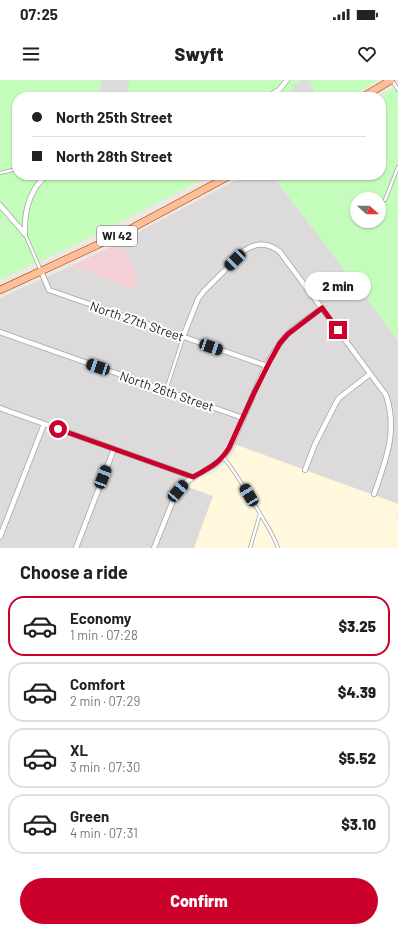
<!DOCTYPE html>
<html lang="en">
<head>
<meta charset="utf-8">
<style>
  :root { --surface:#fff; --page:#f2f2f2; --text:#222; --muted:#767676; --line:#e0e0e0; --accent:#cb002b }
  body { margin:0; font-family:Barlow,sans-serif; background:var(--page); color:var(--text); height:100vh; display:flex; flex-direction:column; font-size:15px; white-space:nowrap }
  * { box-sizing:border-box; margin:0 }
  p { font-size:13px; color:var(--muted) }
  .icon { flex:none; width:22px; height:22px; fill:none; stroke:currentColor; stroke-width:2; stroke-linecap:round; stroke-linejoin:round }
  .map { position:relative; height:468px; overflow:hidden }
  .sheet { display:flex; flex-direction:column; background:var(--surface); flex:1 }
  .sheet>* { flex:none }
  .top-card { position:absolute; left:12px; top:12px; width:374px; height:88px; border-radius:16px; box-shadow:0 1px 3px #0004; display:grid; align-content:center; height:88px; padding:0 20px; background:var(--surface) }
  .needle { width:26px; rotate:111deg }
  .buttons { position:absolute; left:350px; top:112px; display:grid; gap:8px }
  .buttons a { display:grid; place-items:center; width:36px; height:36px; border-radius:50%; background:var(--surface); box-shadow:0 1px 3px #0004; font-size:20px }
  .end { position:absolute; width:18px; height:18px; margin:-9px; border:5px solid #cb002b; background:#fff; box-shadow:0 0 0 2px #fff }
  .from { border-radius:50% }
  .bubble { position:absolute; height:28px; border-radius:14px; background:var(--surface); box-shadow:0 1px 3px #0004; font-size:13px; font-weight:800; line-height:28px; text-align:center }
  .car { position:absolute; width:12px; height:24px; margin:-12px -6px; border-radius:5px; box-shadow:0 0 3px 1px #0007; background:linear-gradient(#222 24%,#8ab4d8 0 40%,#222 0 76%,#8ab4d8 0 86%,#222 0) }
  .top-card b { display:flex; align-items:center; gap:14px; height:38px; font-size:15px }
  .top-card b+b { border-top:1px solid var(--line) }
  .top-card i { width:10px; height:10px; background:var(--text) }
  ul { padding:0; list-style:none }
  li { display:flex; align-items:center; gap:12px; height:60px; margin:0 8px 6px; padding:0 12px; border:2px solid var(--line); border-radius:16px }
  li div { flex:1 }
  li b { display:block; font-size:15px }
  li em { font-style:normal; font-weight:800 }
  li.active { border-color:var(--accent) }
  li>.icon { width:36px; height:36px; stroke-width:1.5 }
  h2 { padding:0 20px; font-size:18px; line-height:48px }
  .action { display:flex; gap:8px; margin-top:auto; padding:8px 20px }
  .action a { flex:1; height:46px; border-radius:24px; background:var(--accent); color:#fff; font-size:16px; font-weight:800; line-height:46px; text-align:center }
  .status { display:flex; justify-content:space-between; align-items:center; height:28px; padding:0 20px; background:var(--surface); direction:ltr }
  .status svg { height:11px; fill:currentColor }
  header { display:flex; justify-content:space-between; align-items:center; height:52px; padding:0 20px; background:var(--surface); font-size:18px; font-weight:800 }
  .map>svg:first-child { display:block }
  .residential { fill:#dcdadb }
  .commercial { fill:#f2d0d6 }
  .education { fill:#fff8dc }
  .park { fill:#c4fdbb; fill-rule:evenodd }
  .parking { fill:#ddd }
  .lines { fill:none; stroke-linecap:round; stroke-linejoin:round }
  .lane-casing { stroke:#a4a4a4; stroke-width:4 }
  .street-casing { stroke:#a4a4a4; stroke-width:6 }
  .primary-casing { stroke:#974500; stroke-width:8 }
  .lane { stroke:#fff; stroke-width:2.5 }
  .street { stroke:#fff; stroke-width:4.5 }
  .primary { stroke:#ffbd98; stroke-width:7 }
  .route { stroke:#cb002b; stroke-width:5 }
  .labels { text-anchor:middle; stroke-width:4; stroke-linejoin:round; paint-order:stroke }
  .shield { fill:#fff; stroke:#616161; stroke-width:1 }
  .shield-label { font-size:12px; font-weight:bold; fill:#1d1d1d }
  .street-label { font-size:13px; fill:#1d1d1d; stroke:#fff }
</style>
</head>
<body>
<div class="status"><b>07:25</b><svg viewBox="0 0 49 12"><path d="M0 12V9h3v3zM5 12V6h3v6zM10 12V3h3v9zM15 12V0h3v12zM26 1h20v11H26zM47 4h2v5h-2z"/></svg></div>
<header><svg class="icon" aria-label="menu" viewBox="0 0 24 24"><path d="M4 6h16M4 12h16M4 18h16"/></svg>Swyft<svg class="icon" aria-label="heart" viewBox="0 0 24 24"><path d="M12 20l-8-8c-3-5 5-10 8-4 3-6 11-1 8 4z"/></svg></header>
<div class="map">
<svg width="398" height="468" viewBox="0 0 398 468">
  <rect width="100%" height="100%" fill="#efe8e2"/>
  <path class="residential" d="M 246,95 L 272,95 L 398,260 L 398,424 L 228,362 L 222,373 L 216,379 L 204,387 L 196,390 L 179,403 L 213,416 L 194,468 L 0,468 L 0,218 L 71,186 L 133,208 L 138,196 L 120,162 Z"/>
  <path class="commercial" d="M 120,162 L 138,196 L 133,209 L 71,186 Z"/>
  <path class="education" d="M 237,365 L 398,424 L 398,430 L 396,437 L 398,438 L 398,468 L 194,468 L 213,416 L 188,407 L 198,399 L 211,394 L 219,389 L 233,374 Z"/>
  <path class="park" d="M 0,0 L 378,0 L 352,17 L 17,17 L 17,95 L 211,95 L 91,157 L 0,200 Z
    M 398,5 L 398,260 L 272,95 L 381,95 L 381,17 L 379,17 ZM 357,119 L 379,119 L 379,141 L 357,141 Z"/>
  <path class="parking" d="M 101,0 L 129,0 L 128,17 L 100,17 Z
    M 300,0 L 310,0 L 316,17 L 295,17 L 291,5 L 299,2 Z"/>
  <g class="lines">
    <defs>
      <path id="lane" d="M 392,0 L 398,10
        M 0,93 L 17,89
        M 385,120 L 398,87
        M 25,154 L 41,191
        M 166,310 L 183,258
        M 223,377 C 237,394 248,413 259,432 C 266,444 274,455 278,468
        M 250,468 L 260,434"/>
      <path id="street" d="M 267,17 L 279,10 L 287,0
        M 0,125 L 25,154
        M 25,154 C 24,131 29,110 47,95
        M 41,191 L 49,210 L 267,286
        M 0,252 L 243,338
        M 183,257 L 198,219 L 204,211 L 245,170 C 257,162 269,163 280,172 L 386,315 C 398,351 386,380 374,414
        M 0,328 L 193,397
        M 305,390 L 315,364 L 336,323 L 339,318 L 370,294
        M 0,457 L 44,344
        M 76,468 L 114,369
        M 154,468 L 174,418 C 179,410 184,403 192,398 C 203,390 215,387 224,376 C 234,364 239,346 246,332 C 255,310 268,277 284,258 C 294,246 310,238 322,228"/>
      <path id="primary" d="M 363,17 L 391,0
        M 0,210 L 121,154 L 231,95"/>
    </defs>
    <use href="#lane" class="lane-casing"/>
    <use href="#street" class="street-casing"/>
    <use href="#primary" class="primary-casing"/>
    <use href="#lane" class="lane"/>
    <use href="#street" class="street"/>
    <use href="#primary" class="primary"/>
  </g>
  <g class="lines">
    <path class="route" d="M 58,349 L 193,397 C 209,388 219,384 229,368 L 254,313 L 270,281 L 280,263 L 288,254 L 322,228 L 338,250"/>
  </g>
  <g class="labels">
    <rect class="shield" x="97" y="146" width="40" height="20" rx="3"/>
    <g class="shield-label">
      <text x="117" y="160">WI 42</text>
    </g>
    <g class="street-label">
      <text transform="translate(137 241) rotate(19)" y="5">North 27th Street</text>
      <text transform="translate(167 311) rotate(19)" y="5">North 26th Street</text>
    </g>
  </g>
</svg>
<div class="buttons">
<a><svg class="needle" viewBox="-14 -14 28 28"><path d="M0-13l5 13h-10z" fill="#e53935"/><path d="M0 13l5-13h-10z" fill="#767676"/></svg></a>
</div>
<i class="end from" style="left:58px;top:349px"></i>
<i class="end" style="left:338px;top:250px"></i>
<div class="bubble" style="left:305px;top:192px;width:66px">2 min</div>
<i class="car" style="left:235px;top:180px;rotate:225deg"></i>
<i class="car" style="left:211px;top:267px;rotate:109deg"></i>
<i class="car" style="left:98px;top:287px;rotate:289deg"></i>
<i class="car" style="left:103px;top:397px;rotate:21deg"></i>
<i class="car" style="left:178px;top:411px;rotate:40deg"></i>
<i class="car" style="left:249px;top:415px;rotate:329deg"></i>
<div class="top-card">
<b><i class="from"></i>North 25th Street</b>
<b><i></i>North 28th Street</b>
</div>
</div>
<section class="sheet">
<h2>Choose a ride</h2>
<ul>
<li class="active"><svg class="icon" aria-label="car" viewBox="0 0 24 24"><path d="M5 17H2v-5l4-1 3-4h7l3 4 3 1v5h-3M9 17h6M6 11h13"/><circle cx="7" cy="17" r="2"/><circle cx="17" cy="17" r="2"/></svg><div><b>Economy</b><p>1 min · 07:28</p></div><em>$3.25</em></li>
<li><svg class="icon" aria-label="car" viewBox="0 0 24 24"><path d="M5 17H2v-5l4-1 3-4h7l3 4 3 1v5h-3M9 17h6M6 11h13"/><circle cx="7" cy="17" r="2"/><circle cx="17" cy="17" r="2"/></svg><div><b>Comfort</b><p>2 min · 07:29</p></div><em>$4.39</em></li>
<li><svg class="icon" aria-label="car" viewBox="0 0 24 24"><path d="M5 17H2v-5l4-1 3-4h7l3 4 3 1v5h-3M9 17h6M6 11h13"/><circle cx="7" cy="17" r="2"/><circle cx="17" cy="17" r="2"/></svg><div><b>XL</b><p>3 min · 07:30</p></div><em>$5.52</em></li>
<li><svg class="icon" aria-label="car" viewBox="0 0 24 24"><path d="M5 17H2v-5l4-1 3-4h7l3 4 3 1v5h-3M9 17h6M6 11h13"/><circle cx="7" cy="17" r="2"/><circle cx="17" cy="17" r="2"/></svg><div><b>Green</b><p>4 min · 07:31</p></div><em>$3.10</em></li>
</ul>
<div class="action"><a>Confirm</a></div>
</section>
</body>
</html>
